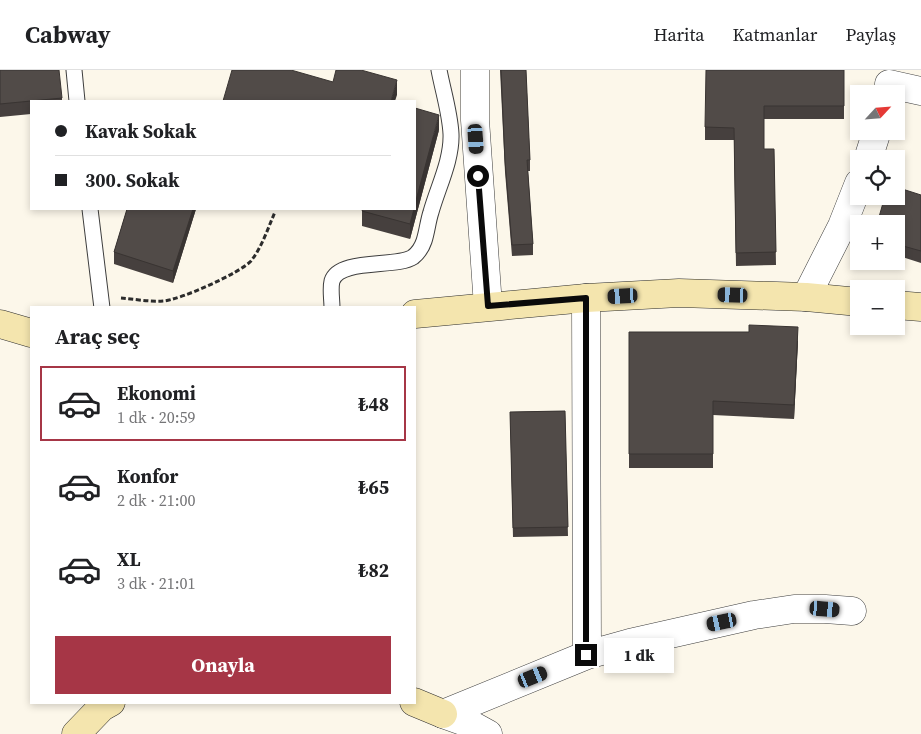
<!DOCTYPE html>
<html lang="tr">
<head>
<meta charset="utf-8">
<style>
  :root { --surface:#fff; --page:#f6f6f6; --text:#202124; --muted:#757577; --line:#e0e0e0; --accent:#a63646 }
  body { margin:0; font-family:"Source Serif 4",serif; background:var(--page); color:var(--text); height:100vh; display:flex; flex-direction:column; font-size:19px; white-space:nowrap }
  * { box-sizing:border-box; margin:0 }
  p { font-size:16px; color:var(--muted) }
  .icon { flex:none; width:28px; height:28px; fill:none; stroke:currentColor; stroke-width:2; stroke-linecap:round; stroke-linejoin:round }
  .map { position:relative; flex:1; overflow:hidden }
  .details { position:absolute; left:30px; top:236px; width:386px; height:398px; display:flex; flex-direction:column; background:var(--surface); border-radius:0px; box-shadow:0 2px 8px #0003 }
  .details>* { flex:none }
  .guide { position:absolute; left:30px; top:30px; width:386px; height:110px; border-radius:0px; box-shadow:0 2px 8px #0003; display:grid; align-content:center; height:110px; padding:0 25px; background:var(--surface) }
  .needle { width:32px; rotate:64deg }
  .controls { position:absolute; left:850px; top:15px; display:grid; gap:10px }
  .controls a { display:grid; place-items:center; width:55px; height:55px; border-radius:0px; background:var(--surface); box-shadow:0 2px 8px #0003; font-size:25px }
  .end { position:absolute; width:22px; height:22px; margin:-11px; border:6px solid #0a0a0a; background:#fff; box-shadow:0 0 0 2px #fff }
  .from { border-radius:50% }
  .bubble { position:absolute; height:35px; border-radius:0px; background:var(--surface); box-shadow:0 2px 8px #0003; font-size:16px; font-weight:700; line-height:35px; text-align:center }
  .car { position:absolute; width:15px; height:30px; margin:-15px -8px; border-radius:6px; box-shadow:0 0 4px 1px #0007; background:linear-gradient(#222 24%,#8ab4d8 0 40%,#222 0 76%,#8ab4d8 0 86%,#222 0) }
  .guide b { display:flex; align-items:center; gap:18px; height:48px; font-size:19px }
  .guide b+b { border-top:1px solid var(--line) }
  .guide i { width:12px; height:12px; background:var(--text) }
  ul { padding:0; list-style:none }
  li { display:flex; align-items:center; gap:15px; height:75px; margin:0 10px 8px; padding:0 15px; border:2px solid transparent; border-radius:0px }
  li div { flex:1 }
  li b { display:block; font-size:19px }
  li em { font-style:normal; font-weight:700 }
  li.on { border-color:var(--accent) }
  li>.icon { width:45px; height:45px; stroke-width:1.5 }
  h2 { padding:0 25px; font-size:22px; line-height:60px }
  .action { display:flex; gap:10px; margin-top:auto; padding:10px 25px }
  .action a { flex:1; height:58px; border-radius:0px; background:var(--accent); color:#fff; font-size:20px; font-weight:700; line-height:58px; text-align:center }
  header { display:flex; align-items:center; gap:30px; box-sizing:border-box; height:70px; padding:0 25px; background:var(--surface); border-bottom:1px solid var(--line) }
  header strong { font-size:24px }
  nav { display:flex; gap:28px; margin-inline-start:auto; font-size:18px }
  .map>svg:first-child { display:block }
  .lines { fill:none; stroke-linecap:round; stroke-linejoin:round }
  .lane-casing { stroke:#3d3d3d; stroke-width:17 }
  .street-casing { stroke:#3d3d3d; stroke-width:29 }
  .secondary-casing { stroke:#2c2c2c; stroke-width:29 }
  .path { stroke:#2c2c2c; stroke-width:3; stroke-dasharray:5 2.5; stroke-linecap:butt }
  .lane { stroke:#fff; stroke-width:15 }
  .street { stroke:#fff; stroke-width:28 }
  .secondary { stroke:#f4e5ae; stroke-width:28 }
  .wall { fill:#46403e }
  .shaded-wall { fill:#393432 }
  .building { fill:#514b48; stroke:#393432 }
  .route { stroke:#0a0a0a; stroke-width:6 }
</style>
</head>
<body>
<header>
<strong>Cabway</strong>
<nav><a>Harita</a><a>Katmanlar</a><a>Paylaş</a></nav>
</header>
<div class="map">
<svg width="921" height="664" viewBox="0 0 921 664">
  <rect width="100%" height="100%" fill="#fcf7ea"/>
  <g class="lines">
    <defs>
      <path id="lane" d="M 74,0 L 77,31
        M 90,139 L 102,238
        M 332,238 C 332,229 330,219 332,211 C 339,188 397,198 413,187 C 418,183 422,177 424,171 C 427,162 428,151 431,142 C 438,117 452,90 451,64 C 450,43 443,21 439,0"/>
      <path id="street" d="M 475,0 L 475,50 L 488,236
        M 889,14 L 921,21
        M 868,89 L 877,61
        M 806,227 L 842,156 L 859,113
        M 586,228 L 587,585
        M 443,644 L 587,585 L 630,573 L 754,545 L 794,539 L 825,539 L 852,541
        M 443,644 L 468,653 L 488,664"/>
      <path id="secondary" d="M 896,235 L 921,237
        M 415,244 L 586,228 L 679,223 L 806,227 L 859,232
        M 0,254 L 31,263
        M 414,632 L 443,644
        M 76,664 L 102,637 L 111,632"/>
    </defs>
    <use href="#lane" class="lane-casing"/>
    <use href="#street" class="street-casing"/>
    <use href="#secondary" class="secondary-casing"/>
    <path class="path" d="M 121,228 C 134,229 149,232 163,231 C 180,230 240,203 251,191 C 262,177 268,158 275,142"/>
    <use href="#lane" class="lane"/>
    <use href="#street" class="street"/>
    <use href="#secondary" class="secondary"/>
  </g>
  <path class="wall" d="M 0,0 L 62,28 L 62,31 L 31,31 L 31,44 L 0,47 Z
    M 500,0 L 526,0 L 530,90 L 530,101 L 528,101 L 533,174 L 533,185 L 512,186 L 505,102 Z
    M 844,0 L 844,49 L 764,49 L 764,79 L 774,79 L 776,195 L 736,196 L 734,70 L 705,70 L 705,57 Z
    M 439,60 L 410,169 L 362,156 L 362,141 Z
    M 921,125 L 921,193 L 896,185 L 896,154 Z
    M 127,139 L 196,139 L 173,213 L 114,194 L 114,182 Z
    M 629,262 L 798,271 L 794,349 L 713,345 L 713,398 L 629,398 Z
    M 565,341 L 568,466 L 513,467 L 510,342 Z"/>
  <path class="shaded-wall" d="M 397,10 L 397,25 L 395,31 L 391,31 Z
    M 439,45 L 439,60 L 410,169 L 410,154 L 414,139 L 415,139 L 415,134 Z
    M 193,139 L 196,139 L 173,213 L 173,201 Z
    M 798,257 L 798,271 L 794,349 L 794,335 Z"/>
  <path class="building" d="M 0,0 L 59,0 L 62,28 L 0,34 Z
    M 232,0 L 291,0 L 333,12 L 336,0 L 361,0 L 397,10 L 391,31 L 223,31 Z
    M 501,0 L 526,0 L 530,90 L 527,90 L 533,174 L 512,175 L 505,91 Z
    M 706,0 L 844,0 L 844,36 L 764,36 L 764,79 L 774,79 L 776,182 L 736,183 L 734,58 L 705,57 Z
    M 415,38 L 439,45 L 415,134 Z
    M 896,117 L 921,125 L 921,181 L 896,174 L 896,154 L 877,154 L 885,126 L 896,126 Z
    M 127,139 L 193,139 L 173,201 L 114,182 Z
    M 363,139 L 414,139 L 410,154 L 362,141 Z
    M 749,255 L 798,257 L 794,335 L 713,331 L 713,384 L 629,384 L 629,262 L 749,262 Z
    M 565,341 L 568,457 L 513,458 L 510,342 Z"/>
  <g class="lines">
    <path class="route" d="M 478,106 L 488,236 L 586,228 L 586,585"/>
  </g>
</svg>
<div class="controls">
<a><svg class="needle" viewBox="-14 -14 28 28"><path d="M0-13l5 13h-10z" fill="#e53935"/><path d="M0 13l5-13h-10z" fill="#757577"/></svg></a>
<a><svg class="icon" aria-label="locate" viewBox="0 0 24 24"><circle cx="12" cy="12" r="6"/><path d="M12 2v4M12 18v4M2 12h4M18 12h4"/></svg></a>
<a>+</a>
<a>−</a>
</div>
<i class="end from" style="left:478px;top:106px"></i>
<i class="end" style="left:586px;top:585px"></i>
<div class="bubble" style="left:604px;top:568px;width:70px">1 dk</div>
<i class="car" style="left:476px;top:69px;rotate:176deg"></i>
<i class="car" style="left:733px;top:225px;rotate:272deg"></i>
<i class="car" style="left:623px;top:226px;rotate:267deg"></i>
<i class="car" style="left:825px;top:539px;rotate:95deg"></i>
<i class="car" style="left:722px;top:552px;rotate:258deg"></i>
<i class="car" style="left:533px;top:607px;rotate:68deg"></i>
<div class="guide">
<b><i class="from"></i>Kavak Sokak</b>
<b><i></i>300. Sokak</b>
</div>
<section class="details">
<h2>Araç seç</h2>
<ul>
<li class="on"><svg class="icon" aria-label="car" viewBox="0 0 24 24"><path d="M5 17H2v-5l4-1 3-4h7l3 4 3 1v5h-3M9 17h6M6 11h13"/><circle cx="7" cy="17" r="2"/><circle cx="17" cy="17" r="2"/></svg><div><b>Ekonomi</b><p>1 dk · 20:59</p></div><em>₺48</em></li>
<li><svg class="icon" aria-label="car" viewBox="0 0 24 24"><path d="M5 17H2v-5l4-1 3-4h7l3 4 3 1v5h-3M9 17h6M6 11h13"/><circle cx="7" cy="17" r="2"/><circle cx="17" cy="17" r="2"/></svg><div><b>Konfor</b><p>2 dk · 21:00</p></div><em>₺65</em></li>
<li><svg class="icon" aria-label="car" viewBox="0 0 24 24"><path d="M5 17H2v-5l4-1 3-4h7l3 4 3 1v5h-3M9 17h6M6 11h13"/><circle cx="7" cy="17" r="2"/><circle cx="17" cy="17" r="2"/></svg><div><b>XL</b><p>3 dk · 21:01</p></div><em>₺82</em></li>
</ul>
<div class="action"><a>Onayla</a></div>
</section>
</div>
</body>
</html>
